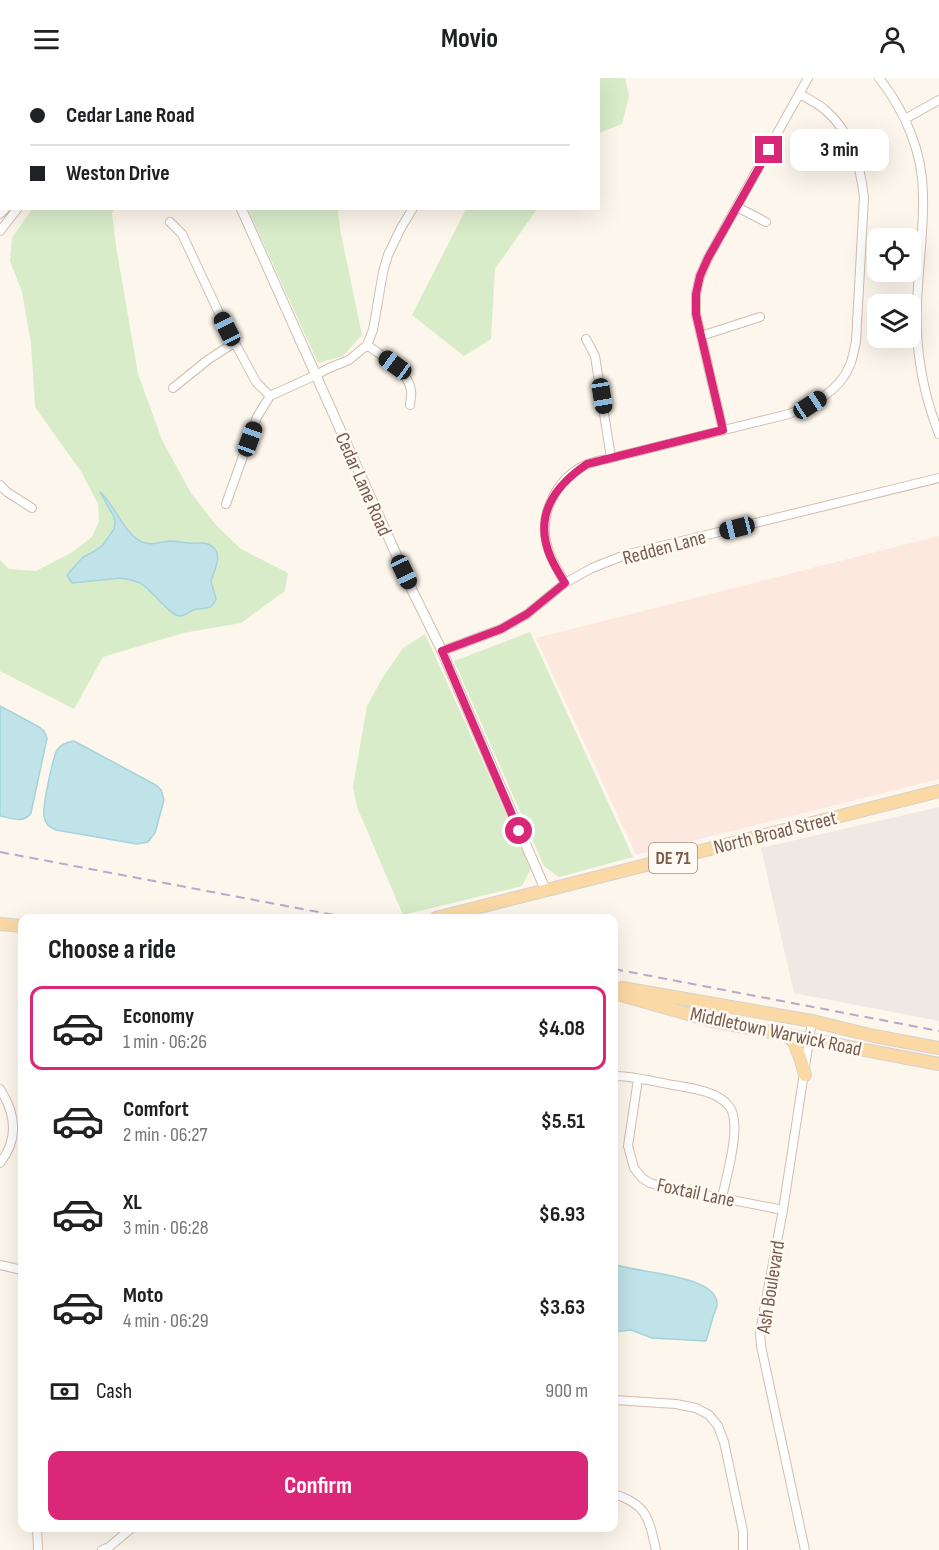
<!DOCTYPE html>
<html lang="en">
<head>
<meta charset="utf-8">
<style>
  :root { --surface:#fff; --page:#f6f6f6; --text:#202124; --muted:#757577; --line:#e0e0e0; --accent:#db2777 }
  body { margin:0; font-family:"Sofia Sans Condensed",sans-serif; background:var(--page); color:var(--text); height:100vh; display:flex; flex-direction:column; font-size:22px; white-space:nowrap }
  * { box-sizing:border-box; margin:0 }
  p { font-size:20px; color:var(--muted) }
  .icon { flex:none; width:33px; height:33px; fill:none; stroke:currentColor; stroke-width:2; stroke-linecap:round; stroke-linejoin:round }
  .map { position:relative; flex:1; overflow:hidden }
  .side { position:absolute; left:18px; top:836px; width:600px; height:618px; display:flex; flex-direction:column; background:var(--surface); border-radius:12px; box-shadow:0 6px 24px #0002 }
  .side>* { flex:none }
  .hud { position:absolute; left:0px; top:0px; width:600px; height:132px; box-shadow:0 6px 24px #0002; display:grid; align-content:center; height:132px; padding:0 30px; background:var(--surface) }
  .fabs { position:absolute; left:867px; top:150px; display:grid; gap:12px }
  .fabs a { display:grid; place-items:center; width:54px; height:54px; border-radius:12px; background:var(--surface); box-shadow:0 6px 24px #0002; font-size:30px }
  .end { position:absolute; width:27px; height:27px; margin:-14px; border:8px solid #db2777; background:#fff; box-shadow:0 0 0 3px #fff }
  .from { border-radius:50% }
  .bubble { position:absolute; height:42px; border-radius:12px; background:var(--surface); box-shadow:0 6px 24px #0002; font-size:20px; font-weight:700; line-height:42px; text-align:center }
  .car { position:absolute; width:18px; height:36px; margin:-18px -9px; border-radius:8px; box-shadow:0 0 4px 2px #0007; background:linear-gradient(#222 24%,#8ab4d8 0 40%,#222 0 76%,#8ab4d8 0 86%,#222 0) }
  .hud b { display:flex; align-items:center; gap:21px; height:57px; font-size:22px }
  .hud b+b { border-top:2px solid var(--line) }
  .hud i { width:15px; height:15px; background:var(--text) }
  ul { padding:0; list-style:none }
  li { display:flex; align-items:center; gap:18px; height:84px; margin:0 12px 9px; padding:0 18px; border:3px solid transparent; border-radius:12px }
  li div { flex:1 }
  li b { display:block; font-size:22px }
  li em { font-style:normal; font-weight:700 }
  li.selected { border-color:var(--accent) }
  li>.icon { width:54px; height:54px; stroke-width:1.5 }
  h2 { padding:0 30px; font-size:27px; line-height:72px }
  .pay { display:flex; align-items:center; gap:15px; height:66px; padding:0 30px; font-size:22px }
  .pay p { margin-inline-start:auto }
  .action { display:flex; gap:12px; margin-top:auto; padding:12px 30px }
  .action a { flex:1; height:69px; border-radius:12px; background:var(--accent); color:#fff; font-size:24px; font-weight:700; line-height:69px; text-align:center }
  header { display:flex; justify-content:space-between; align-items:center; height:78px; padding:0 30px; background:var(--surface); font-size:27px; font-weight:700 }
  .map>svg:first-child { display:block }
  .commercial { fill:#fde8e0 }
  .industrial { fill:#efe9e4 }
  .green { fill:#d8ecc9 }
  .water { fill:#bfe3e8; stroke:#a5d3da; stroke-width:1.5 }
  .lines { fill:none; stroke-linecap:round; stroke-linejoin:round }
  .minor-casing { stroke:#d1beb0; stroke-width:10 }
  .tertiary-casing { stroke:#d1beb0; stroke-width:11 }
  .primary-casing { stroke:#dad1cd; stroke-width:14 }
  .minor { stroke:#fff; stroke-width:8 }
  .tertiary { stroke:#fff; stroke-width:9 }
  .primary { stroke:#fbd9a5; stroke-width:12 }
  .rail { stroke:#b9a8c9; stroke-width:2; stroke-dasharray:9 6; stroke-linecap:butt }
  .route { stroke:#db2777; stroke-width:8 }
  .labels { text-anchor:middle; stroke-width:5; stroke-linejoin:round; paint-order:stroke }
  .shield { fill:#fffaf3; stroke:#a28b7f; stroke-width:1.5 }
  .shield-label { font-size:18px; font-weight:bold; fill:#7a5c4d }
  .street-label { font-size:20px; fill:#7a5c4d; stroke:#fffaf3 }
</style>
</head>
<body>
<header><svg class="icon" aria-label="menu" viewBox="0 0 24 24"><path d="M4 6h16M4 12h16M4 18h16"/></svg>Movio<svg class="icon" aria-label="person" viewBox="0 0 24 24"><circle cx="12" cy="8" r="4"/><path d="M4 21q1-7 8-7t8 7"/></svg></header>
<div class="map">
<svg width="939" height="1472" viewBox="0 0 939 1472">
  <rect width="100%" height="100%" fill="#fdf6ec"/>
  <path class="commercial" d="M 939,458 L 939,701 L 636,777 L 536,560 Z"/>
  <path class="industrial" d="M 939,729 L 939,943 L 794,915 L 761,770 Z"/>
  <path class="green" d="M 96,0 L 290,0 L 292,1 L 96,1 Z
    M 532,0 L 625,0 L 629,18 L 622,46 L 599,55 L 598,2 L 531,1 Z
    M 0,19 L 2,19 L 2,126 L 0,128 Z
    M 32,131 L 114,131 L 112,135 L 116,168 L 138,296 L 162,362 L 191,415 L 216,447 L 241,471 L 288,495 L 285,513 L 241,545 L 183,555 L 103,579 L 74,631 L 0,593 L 0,482 L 9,491 L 36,493 L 71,475 L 92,459 L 99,443 L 98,426 L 82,395 L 35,329 L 31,265 L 22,214 L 10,183 L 12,160 Z
    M 248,131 L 338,131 L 340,151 L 362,257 L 343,278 L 318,285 Z
    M 466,131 L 537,131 L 495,191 L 491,261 L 464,278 L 412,237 Z
    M 530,554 L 633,779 L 559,799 L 544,788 L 454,583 Z
    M 425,556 L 531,790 L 522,808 L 403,837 L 357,729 L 353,709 L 367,628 L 383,599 L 403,570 Z"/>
  <path class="water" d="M 100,414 C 116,428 123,455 142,464 C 152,468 160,464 170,463 C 176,463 183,465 189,465 C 195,466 202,464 208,466 C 225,473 215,491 211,503 L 216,521 C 212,531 208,530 198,531 C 190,531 187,538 180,538 C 170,538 151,511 140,505 C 134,502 127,501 121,500 L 72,505 L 67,497 L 83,479 L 93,474 L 103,467 L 114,451 L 115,444 L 114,439 Z
    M 0,628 L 39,649 L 44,653 L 47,660 L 31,735 C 24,746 11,740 0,738 Z
    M 74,663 L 156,707 L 161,712 L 164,722 L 155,755 L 148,764 L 137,766 L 56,752 C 49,749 45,746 44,738 C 42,730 53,679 57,672 C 61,666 67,664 74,663 Z
    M 614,1186 C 634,1195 719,1196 717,1227 C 717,1230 715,1233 714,1236 C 711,1245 709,1254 706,1263 L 652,1260 L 631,1252 L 614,1254 Z"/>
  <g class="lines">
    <defs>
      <path id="minor" d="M 465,0 L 465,2
        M 879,0 C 905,33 923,75 923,117 C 924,154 918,190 917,227 C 915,271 923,315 939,356
        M 74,2 L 75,0
        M 87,2 L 87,0
        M 905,41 L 939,22
        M 737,129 L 766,144
        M 0,136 L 6,130
        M 170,144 L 182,156 L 220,237 L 256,304 L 270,318 L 316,297 L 329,290 L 349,282 L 367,267 L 373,252 L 383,194 L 388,177 L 401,150 L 413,130
        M 0,153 L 18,130
        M 701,258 L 760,239
        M 586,261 L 595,278 L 611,380
        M 367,267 C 383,279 407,291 411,312 C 412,317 410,323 410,327
        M 173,310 L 209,281 L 234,265
        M 723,352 L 696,236 L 696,216 L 700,198 L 708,180 L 808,0
        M 0,407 L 7,414 L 32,430
        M 226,426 L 257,339 L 270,318
        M 565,505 C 558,492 550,481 547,467 C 538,435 558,398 588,386 C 595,383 604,382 611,380 L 789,336 C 813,326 840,313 850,287 C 853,280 854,271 856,264 L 864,119 C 860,86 851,53 824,31 C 817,25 808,21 800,16
        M 442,573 L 501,551 L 527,536 L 565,505 L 592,490 L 625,477 L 939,400
        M 614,998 C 629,997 657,1004 673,1007 C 691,1010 717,1013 729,1028 C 743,1045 726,1099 722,1120
        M 638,1001 L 628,1068 L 634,1090 L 642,1100 L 650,1105 L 667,1110 L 722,1120 L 783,1132
        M 0,1011 C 16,1036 19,1061 0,1085
        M 0,1187 L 22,1192
        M 614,1322 L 676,1326 L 696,1330 L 709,1337 L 718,1348 L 724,1364 L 743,1453 L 743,1472
        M 614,1416 C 647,1426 649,1441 656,1472
        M 37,1449 L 38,1472
        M 102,1472 L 109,1469 L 133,1449
        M 805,1472 L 761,1268 L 760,1254 L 783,1132 L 812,943"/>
      <path id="tertiary" d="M 0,4 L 2,4
        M 241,130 L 413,514 L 442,573 L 546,813"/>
      <path id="primary" d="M 436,840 L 939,713
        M 0,846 L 22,848
        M 622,910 L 812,943 L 874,958 L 939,970
        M 614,915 L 713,943 L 939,986
        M 786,957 L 794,964 L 801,982 L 805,997"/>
    </defs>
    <use href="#minor" class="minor-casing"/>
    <use href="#tertiary" class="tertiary-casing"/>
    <use href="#primary" class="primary-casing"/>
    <use href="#minor" class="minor"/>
    <use href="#tertiary" class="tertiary"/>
    <use href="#primary" class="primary"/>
    <path class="rail" d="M 0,774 L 350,840
      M 614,891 L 939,953"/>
  </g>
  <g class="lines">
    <path class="route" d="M 519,753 L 442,573 L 501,551 L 527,536 L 565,505 C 560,497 555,489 551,480 C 533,439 553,409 587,386 L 723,352 L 696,236 L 696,216 L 700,198 L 708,180 L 769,72"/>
  </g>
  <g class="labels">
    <rect class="shield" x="649" y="765" width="48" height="30" rx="4.5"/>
    <g class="shield-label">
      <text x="673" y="786">DE 71</text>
    </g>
    <g class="street-label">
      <text transform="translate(364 406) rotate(66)" y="7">Cedar Lane Road</text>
      <text transform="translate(664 469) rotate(-15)" y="7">Redden Lane</text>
      <text transform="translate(775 754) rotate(-14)" y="7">North Broad Street</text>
      <text transform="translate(776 953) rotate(12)" y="7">Middletown Warwick Road</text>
      <text transform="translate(696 1114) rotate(12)" y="7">Foxtail Lane</text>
      <text transform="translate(770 1209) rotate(-81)" y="7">Ash Boulevard</text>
    </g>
  </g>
</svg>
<div class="fabs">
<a><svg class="icon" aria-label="locate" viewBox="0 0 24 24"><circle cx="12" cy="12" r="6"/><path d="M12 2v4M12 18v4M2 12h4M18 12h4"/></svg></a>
<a><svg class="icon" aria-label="layers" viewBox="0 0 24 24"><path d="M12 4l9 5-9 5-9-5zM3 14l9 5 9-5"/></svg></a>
</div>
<i class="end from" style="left:519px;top:753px"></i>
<i class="end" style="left:769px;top:72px"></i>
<div class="bubble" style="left:790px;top:51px;width:99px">3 min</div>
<i class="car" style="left:227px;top:251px;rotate:333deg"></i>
<i class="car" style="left:395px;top:287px;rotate:306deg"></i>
<i class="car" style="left:602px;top:318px;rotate:171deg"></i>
<i class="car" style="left:810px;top:327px;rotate:57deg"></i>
<i class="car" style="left:250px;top:361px;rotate:20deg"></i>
<i class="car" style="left:737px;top:450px;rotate:256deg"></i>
<i class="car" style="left:404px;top:494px;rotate:155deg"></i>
<div class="hud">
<b><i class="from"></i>Cedar Lane Road</b>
<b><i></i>Weston Drive</b>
</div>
<section class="side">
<h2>Choose a ride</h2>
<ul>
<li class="selected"><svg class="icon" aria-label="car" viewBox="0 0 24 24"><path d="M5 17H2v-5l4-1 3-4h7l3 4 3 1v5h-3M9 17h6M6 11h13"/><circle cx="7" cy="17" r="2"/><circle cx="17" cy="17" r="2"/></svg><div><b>Economy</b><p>1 min · 06:26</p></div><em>$4.08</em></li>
<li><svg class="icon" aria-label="car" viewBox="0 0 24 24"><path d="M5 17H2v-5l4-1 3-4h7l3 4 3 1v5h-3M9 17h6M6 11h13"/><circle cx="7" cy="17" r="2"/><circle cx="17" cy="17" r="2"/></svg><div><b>Comfort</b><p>2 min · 06:27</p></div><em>$5.51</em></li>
<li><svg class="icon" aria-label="car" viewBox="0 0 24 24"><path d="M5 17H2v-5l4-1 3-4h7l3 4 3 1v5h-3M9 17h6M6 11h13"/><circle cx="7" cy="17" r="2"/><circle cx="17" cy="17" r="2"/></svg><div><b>XL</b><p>3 min · 06:28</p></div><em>$6.93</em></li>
<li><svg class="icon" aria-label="car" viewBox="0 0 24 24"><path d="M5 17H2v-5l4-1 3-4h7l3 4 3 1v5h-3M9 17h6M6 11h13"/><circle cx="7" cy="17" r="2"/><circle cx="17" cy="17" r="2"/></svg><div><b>Moto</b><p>4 min · 06:29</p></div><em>$3.63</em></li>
</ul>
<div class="pay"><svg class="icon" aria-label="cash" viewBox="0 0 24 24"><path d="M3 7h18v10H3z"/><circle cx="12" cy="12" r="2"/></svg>Cash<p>900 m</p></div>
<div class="action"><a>Confirm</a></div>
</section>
</div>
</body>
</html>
